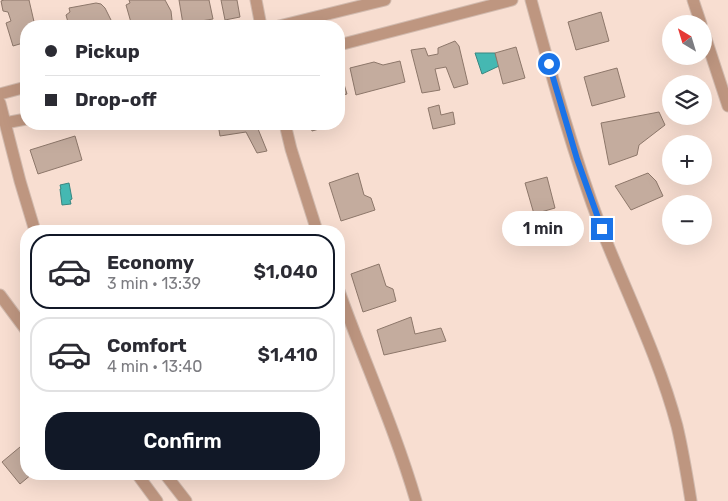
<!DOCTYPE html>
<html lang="en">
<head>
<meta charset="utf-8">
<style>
  :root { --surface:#fff; --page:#f2f2f3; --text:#2b2b33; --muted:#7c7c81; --line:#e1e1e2; --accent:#111827 }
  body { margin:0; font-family:Rubik,sans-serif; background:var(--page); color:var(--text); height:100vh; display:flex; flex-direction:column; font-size:19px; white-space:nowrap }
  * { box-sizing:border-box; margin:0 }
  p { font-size:16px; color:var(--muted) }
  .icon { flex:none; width:28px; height:28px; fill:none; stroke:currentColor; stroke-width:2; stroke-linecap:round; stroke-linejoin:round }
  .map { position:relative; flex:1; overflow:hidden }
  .sheet { position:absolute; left:20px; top:225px; width:325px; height:255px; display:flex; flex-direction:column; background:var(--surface); border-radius:20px; box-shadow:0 5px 20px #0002 }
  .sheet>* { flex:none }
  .guide { position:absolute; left:20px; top:20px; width:325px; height:110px; border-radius:20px; box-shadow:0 5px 20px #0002; display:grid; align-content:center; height:110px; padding:0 25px; background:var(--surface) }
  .needle { width:32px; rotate:322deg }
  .fabs { position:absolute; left:662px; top:15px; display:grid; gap:10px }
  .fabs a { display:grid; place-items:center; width:50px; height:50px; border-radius:50%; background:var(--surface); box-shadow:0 5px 20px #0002; font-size:25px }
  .end { position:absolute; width:22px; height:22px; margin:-11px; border:6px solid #1a73e8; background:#fff; box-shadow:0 0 0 2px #fff }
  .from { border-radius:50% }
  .bubble { position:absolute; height:35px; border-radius:18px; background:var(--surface); box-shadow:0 5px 20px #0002; font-size:16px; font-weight:600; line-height:35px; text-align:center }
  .guide b { display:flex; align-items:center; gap:18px; height:48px; font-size:19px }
  .guide b+b { border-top:1px solid var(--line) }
  .guide i { width:12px; height:12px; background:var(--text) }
  ul { padding:9px 0 0; list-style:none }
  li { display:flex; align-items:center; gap:15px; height:75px; margin:0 10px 8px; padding:0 15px; border:2px solid var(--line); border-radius:20px }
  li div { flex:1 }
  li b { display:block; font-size:19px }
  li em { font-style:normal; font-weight:600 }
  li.current { border-color:var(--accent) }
  li>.icon { width:45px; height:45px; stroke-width:1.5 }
  .action { display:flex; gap:10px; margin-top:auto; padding:10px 25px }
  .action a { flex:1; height:58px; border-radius:20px; background:var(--accent); color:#fff; font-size:20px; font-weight:600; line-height:58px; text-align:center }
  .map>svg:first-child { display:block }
  .water { fill:#45b8b2; stroke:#398781 }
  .building { fill:#c4ac9e; stroke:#8d776a }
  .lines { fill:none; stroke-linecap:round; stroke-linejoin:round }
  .minor-casing { stroke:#d1baae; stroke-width:13 }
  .minor { stroke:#be9680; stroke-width:11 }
  .route { stroke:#1a73e8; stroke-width:6 }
</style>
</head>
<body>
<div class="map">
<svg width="728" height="501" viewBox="0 0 728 501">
  <rect width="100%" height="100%" fill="#f8ded1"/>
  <path class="water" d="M 475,53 L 495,53 L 499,66 L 482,74 Z
    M 69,183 L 72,199 L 70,200 L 71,204 L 62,205 L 60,189 L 61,189 L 60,185 Z"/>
  <path class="building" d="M 4,0 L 29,0 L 35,26 L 26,26 L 26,45 L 23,43 L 13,46 L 6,23 L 11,21 L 8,12 L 3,11 L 1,1 Z
    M 129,0 L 165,0 L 171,11 L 172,20 L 156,26 L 151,26 L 149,24 L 132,26 L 126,5 L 130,3 Z
    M 179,0 L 209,0 L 213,19 L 183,24 Z
    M 221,0 L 237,0 L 240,17 L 225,20 Z
    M 96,3 L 101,4 L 105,8 L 111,20 L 111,26 L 69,26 L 66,15 L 70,12 L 69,8 Z
    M 601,12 L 609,41 L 576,50 L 568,22 Z
    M 455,41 L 459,46 L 468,84 L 454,88 L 446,67 L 435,69 L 440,90 L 422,93 L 411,50 L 425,48 L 428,56 L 438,54 L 438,48 Z
    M 516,47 L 525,78 L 503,84 L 495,53 Z
    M 400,61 L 405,82 L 356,95 L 350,68 L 374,62 L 383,65 Z
    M 617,68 L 625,97 L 592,106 L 584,77 Z
    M 339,71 L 340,71 L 347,94 L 339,96 Z
    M 439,105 L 441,115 L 453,112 L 455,124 L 433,129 L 428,108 Z
    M 659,112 L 665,125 L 639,145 L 637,155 L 609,165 L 601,123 Z
    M 218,124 L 257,124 L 258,129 L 267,151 L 257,153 L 246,132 L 220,136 Z
    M 310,124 L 325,124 L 326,127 L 312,131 Z
    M 75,136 L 82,160 L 38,174 L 30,150 Z
    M 358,173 L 364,195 L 371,198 L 375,210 L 341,221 L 329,183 Z
    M 648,173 L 656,181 L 663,196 L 631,210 L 615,186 Z
    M 547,177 L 555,208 L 534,214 L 525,183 Z
    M 379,264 L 386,286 L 393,289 L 396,301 L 363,312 L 351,274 Z
    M 411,317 L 415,334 L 441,328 L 446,341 L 384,355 L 377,330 Z
    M 26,442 L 26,474 L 32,474 L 20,484 L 2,462 Z"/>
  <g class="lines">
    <defs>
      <path id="minor" d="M 256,0 L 261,26
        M 531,0 C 552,77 573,154 601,228 C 627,294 659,358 677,426 C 683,451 687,476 691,501
        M 693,0 L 701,24
        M 279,26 L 385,0
        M 704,33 L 728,106
        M 339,45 L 512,0
        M 0,94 L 26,87
        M 0,103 L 20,181 L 35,231
        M 5,123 L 26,119
        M 285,124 L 291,149 L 317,231
        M 339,291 C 364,361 395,429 416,501
        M 0,295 L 26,330
        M 137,474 L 157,501
        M 165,474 L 186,501"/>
    </defs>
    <use href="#minor" class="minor-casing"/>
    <use href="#minor" class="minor"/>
  </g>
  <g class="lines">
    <path class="route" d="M 549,64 L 577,159 L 602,229"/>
  </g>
</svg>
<div class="fabs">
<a><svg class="needle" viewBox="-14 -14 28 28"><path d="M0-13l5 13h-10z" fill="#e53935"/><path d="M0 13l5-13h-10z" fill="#7c7c81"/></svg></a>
<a><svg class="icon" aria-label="layers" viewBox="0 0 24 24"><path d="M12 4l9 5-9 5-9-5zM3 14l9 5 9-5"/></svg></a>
<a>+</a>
<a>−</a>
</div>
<i class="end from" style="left:549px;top:64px"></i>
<i class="end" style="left:602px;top:229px"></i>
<div class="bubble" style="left:502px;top:211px;width:82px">1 min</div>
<div class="guide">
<b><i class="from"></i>Pickup</b>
<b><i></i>Drop-off</b>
</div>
<section class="sheet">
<ul>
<li class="current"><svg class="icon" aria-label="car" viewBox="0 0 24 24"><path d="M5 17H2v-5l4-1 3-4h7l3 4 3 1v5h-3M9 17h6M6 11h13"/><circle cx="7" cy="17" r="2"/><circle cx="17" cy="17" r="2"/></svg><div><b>Economy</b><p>3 min · 13:39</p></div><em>$1,040</em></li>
<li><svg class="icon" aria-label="car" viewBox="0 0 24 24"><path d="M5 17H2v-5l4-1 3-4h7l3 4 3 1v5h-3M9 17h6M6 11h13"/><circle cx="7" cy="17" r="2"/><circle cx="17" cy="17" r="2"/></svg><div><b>Comfort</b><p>4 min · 13:40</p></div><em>$1,410</em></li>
</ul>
<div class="action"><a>Confirm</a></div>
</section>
</div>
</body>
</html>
